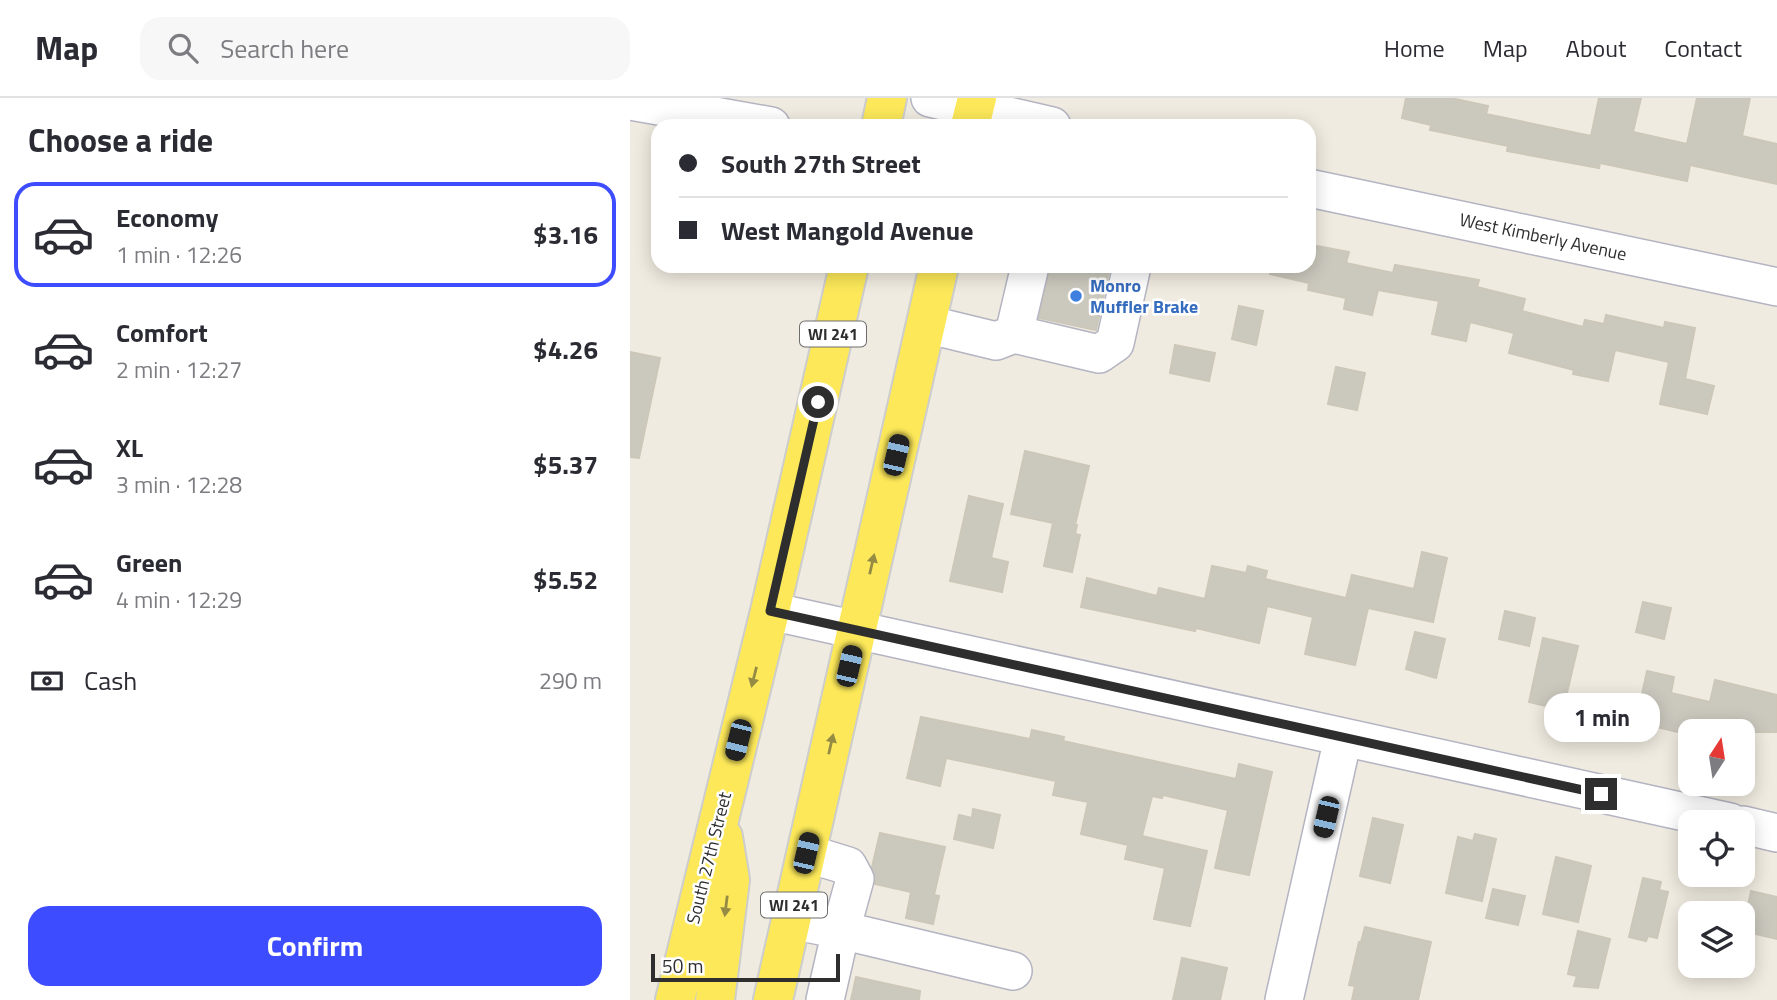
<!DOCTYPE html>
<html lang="en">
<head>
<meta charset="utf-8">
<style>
  :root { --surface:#fff; --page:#f7f7f7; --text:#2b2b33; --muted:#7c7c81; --line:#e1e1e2; --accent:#3e4cff }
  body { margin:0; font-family:"Titillium Web",sans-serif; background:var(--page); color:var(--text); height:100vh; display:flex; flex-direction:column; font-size:26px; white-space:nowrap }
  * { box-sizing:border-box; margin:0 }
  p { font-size:23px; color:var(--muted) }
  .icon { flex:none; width:38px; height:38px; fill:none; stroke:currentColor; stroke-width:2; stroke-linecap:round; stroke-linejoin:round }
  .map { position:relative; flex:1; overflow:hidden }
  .details { display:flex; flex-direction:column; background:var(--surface); width:630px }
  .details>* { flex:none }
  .hud { position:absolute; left:21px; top:21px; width:665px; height:154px; border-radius:21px; box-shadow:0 4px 18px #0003; display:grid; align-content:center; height:154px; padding:0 28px; background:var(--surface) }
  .needle { width:46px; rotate:12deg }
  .buttons { position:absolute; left:1048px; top:621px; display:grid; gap:14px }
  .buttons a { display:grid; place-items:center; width:77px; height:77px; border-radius:14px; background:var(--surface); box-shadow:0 4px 18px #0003; font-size:35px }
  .scale { position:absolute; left:21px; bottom:18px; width:189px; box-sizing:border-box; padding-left:7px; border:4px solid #2e2e2e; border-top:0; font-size:19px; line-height:24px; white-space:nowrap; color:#2e2e2e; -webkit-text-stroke:5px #fff; paint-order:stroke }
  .end { position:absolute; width:32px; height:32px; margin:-16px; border:9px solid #2e2e2e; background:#fff; box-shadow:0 0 0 4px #fff }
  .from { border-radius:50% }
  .bubble { position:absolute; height:49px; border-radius:21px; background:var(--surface); box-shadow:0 4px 18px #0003; font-size:23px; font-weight:700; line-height:49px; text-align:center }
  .car { position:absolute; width:21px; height:42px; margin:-21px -10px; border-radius:9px; box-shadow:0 0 5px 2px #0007; background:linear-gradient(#222 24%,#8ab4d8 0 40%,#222 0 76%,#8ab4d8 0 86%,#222 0) }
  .hud b { display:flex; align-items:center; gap:24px; height:66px; font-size:26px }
  .hud b+b { border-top:2px solid var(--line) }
  .hud i { width:18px; height:18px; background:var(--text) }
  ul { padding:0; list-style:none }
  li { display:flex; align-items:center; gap:21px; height:105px; margin:0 14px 10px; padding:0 14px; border:4px solid transparent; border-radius:21px }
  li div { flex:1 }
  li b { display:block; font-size:26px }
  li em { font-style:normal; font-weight:700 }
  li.current { border-color:var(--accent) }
  li>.icon { width:63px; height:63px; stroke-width:1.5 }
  h2 { padding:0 28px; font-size:32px; line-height:84px }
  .pay { display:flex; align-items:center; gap:18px; height:77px; padding:0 28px; font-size:26px }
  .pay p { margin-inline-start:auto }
  .button { display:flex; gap:14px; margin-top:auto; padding:14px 28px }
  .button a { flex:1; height:80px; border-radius:21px; background:var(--accent); color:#fff; font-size:28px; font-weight:700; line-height:80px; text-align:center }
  header { display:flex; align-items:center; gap:42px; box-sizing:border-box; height:98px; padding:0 35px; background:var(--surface); border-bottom:2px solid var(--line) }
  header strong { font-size:33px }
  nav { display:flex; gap:38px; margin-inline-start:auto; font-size:24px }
  .search { width:490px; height:63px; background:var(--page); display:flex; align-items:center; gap:18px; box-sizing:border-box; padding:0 24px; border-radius:21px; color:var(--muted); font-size:26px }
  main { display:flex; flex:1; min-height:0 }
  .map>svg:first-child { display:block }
  .building { fill:#cbc9be; stroke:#ccc7b9; stroke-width:2 }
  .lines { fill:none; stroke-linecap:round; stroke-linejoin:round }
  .minor-casing { stroke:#b4b4c2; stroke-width:40 }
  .major-casing { stroke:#cdcdcd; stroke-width:42 }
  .minor { stroke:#fff; stroke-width:37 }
  .major { stroke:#fce859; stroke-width:38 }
  .oneway { fill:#958b44 }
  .route { stroke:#2e2e2e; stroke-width:9 }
  .shop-dot { fill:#3f7fe0; stroke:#fff; stroke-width:2.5 }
  .labels { text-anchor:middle; stroke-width:5; stroke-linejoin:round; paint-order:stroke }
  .shield { fill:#fff; stroke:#6d6d6d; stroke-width:2 }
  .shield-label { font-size:16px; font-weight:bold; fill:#2e2e2e }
  .street-label { font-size:18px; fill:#2e2e2e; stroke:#fff }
  .shop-label { font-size:18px; font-weight:bold; fill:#366cbe; stroke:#fff; text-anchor:start }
</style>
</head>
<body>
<header>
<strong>Map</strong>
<div class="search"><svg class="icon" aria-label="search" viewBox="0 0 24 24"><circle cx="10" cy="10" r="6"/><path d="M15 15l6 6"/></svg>Search here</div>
<nav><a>Home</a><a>Map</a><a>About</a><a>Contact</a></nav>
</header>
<main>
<section class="details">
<h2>Choose a ride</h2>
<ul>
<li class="current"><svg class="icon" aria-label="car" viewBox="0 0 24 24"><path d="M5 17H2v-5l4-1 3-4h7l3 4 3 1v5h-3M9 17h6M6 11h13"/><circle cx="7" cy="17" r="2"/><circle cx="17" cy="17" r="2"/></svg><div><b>Economy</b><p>1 min · 12:26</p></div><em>$3.16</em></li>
<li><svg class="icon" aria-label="car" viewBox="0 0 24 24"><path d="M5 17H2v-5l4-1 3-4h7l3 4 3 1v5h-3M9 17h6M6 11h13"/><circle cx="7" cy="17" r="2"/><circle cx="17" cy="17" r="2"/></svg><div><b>Comfort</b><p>2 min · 12:27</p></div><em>$4.26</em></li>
<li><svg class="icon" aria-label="car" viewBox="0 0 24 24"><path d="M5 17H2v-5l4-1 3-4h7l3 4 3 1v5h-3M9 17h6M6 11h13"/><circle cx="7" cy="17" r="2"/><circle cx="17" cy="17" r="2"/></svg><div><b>XL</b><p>3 min · 12:28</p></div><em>$5.37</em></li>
<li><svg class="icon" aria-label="car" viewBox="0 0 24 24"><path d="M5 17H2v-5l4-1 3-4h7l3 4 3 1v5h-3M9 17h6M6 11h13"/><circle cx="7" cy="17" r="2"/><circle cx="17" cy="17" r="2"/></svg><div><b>Green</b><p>4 min · 12:29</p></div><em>$5.52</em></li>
</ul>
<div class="pay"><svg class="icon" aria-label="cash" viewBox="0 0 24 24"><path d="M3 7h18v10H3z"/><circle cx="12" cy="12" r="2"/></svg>Cash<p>290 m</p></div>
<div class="button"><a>Confirm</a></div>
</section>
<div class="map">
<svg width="1147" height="902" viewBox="0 0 1147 902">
  <rect width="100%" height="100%" fill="#f0ebe0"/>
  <path class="building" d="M 776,0 L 821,0 L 858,8 L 856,16 L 961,38 L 969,0 L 1011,0 L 1003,34 L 1057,46 L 1067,0 L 1120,0 L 1112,38 L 1147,46 L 1147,86 L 1060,67 L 1057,83 L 970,65 L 969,70 L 877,53 L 878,48 L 800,32 L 801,27 L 772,20 Z
    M 687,148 L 719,154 L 716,165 L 763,175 L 765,167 L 849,182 L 847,189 L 895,201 L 892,213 L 953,229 L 955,222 L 974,226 L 976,217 L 1034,230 L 1035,224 L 1065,230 L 1055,281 L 1084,288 L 1077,316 L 1030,306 L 1039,264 L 985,252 L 978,283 L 943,276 L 944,272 L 879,255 L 884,235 L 840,224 L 836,243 L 802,236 L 809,203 L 748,192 L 742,217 L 714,211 L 716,200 L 678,192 L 679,185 L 640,176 L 641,168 L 683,168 Z
    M 420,168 L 480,168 L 466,232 L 409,220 Z
    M 609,208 L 633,213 L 626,247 L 602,241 Z
    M 545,247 L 585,255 L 579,283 L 540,275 Z
    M 0,254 L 30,260 L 9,360 L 0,359 Z
    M 706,269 L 735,275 L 727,312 L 698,306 Z
    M 395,353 L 459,368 L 445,427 L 447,427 L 445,436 L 450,437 L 442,474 L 414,468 L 423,425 L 381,416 Z
    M 339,398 L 373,406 L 361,460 L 378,464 L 372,494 L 320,483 Z
    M 792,454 L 817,460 L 803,524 L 738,510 L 725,567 L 675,556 L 683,519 L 637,508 L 629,545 L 566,530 L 565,533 L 451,509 L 457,480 L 527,498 L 529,490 L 575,501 L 582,468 L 616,475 L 618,468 L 637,473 L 635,481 L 716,500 L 722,477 L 784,491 Z
    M 1013,504 L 1041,510 L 1034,541 L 1006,534 Z
    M 875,513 L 905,520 L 899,548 L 869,541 Z
    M 785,534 L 815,541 L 806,580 L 776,571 Z
    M 913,540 L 948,548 L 933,612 L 899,604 Z
    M 1017,573 L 1044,579 L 1041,595 L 1080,604 L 1085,582 L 1147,597 L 1147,634 L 1060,634 L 1060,637 L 1006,624 Z
    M 291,619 L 400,641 L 402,632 L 434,639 L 433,643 L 606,681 L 609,666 L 642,674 L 619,777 L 585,770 L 598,712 L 533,697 L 532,700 L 522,698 L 512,738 L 577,753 L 560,828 L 524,821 L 535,770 L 495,761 L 498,747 L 451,736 L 458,704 L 423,697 L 426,683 L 316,660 L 310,688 L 277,680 Z
    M 343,711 L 370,717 L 363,750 L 324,741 L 329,717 L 342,720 Z
    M 743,720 L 773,727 L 760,785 L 730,778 Z
    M 250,735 L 315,749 L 304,797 L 309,798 L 303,826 L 276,820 L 281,794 L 245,786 L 242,769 Z
    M 845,736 L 866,741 L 852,803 L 816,795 L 828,739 L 843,743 Z
    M 926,759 L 961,768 L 948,824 L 913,816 Z
    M 1013,780 L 1031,784 L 1029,792 L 1038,794 L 1027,840 L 1018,838 L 1016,843 L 999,839 Z
    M 863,791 L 895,798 L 888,827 L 856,820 Z
    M 1121,793 L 1147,799 L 1147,841 L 1113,833 Z
    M 735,829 L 801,844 L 788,902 L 722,902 L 725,888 L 719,887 L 729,844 L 731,844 Z
    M 948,833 L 980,841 L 968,890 L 944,888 L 947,878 L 938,876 Z
    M 552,860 L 597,870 L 590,902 L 543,902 Z
    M 226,879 L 290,893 L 289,902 L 221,902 Z"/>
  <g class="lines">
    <defs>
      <path id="minor" d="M 300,0 L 422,28
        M 0,3 L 141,28
        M 679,90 L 1147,189
        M 296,226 L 366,243 L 384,236 L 400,168
        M 384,236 L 469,256 L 485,245 L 502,168
        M 140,513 L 1100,724
        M 1113,727 L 1147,735
        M 161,822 L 211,832 L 225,781 L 218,768 L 176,755
        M 195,902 L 211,832 L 383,873
        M 654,902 L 713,640"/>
      <path id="major" d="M 251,28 L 257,0
        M 340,28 L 347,0
        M 45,902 L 140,513 L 219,168
        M 85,902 L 100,782 L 93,739
        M 143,902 L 309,168"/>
    </defs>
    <use href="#minor" class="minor-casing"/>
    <use href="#major" class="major-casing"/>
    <use href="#minor" class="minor"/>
    <use href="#major" class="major"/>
  </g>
  <defs><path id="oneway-solid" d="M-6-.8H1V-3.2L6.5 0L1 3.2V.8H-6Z" transform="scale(1.75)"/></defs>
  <g class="oneway">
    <use href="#oneway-solid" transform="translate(242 466) rotate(-77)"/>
    <use href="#oneway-solid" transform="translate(124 579) rotate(104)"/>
    <use href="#oneway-solid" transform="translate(201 646) rotate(-77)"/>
    <use href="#oneway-solid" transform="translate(96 808) rotate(97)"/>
  </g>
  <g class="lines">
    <path class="route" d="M 188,304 L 140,513 L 971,696"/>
  </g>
  <circle class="shop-dot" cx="446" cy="198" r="7"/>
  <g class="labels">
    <g class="shield">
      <rect x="170" y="223.5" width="66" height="25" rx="5"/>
      <rect x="131" y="794.5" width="66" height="25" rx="5"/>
    </g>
    <g class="shield-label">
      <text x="203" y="242">WI 241</text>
      <text x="164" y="813">WI 241</text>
    </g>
    <g class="street-label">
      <text transform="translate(913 139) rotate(12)" y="6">West Kimberly Avenue</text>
      <text transform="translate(79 760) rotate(-76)" y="6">South 27th Street</text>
    </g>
    <g class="shop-label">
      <text x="460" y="194">Monro<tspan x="460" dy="21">Muffler Brake</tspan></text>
    </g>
  </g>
</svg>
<div class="buttons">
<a><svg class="needle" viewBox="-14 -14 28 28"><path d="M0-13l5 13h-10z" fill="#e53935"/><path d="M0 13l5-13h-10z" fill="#7c7c81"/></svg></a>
<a><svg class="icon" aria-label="locate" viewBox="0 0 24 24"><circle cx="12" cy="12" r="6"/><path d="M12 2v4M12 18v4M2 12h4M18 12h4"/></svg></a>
<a><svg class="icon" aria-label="layers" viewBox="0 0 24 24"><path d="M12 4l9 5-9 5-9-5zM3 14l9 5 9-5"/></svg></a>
</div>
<div class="scale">50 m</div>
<i class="end from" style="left:188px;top:304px"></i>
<i class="end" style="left:971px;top:696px"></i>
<div class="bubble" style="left:914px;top:595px;width:116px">1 min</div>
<i class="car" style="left:266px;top:357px;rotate:13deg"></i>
<i class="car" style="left:219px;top:568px;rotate:13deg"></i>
<i class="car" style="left:108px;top:642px;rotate:194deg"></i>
<i class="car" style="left:696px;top:719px;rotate:193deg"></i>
<i class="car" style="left:176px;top:755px;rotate:13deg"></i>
<div class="hud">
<b><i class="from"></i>South 27th Street</b>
<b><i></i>West Mangold Avenue</b>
</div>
</div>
</main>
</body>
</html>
